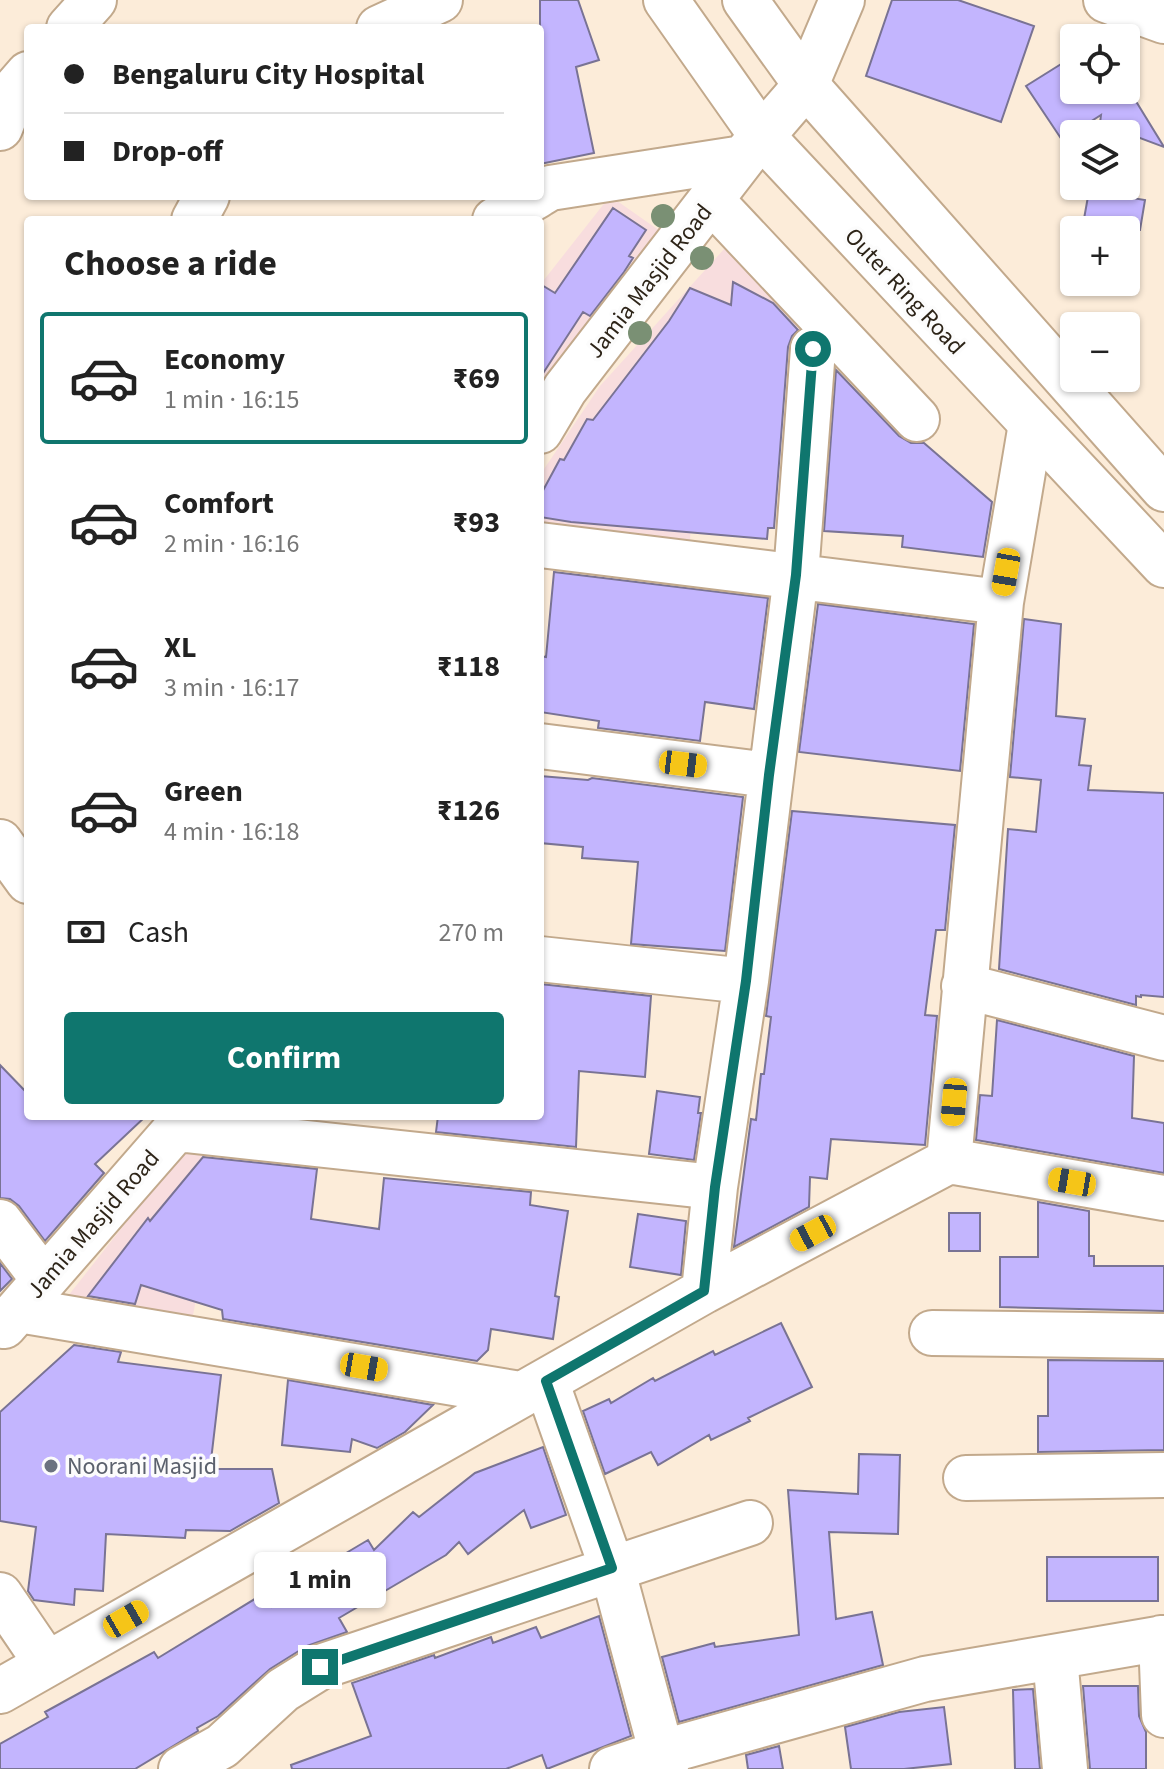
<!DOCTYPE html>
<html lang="en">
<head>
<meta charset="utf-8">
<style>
  :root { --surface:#fff; --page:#f2f2f2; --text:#222; --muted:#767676; --line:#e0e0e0; --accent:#0f766e }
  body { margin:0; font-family:"Source Sans 3",sans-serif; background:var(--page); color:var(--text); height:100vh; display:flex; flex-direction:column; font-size:30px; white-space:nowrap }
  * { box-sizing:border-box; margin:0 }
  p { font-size:26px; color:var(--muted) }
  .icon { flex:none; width:44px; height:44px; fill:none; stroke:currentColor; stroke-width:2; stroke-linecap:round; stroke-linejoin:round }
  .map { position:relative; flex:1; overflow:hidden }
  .panel { position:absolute; left:24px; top:216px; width:520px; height:904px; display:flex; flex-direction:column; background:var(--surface); border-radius:8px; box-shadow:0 2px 6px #0004 }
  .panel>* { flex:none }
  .hud { position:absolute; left:24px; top:24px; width:520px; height:176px; border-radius:8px; box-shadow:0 2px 6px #0004; display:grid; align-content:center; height:176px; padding:0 40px; background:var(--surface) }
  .fabs { position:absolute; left:1060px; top:24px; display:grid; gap:16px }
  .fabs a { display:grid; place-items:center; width:80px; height:80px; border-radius:8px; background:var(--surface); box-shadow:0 2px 6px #0004; font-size:40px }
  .end { position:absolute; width:36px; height:36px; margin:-18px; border:10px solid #0f766e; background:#fff; box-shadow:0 0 0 4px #fff }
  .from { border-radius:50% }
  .bubble { position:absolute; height:56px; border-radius:8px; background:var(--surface); box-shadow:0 2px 6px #0004; font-size:26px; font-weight:700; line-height:56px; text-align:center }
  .car { position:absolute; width:24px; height:48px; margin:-24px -12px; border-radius:10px; box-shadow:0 0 6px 2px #0007; background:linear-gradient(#f5c518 24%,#345 0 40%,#f5c518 0 76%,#345 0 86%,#f5c518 0) }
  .hud b { display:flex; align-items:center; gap:28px; height:76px; font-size:30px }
  .hud b+b { border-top:2px solid var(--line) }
  .hud i { width:20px; height:20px; background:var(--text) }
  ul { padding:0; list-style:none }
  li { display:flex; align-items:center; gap:24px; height:132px; margin:0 16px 12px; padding:0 24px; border:4px solid transparent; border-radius:8px }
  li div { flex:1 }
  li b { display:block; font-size:30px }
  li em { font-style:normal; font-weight:700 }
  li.selected { border-color:var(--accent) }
  li>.icon { width:72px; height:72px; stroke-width:1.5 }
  h2 { padding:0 40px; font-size:36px; line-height:96px }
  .pay { display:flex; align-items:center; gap:20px; height:88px; padding:0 40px; font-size:30px }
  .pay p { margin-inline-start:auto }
  .button { display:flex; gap:16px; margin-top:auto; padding:16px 40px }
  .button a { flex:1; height:92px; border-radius:8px; background:var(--accent); color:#fff; font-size:32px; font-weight:700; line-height:92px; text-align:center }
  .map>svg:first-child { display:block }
  .commercial { fill:#f8ddde }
  .building { fill:#c3b5fe; stroke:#797394; stroke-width:2 }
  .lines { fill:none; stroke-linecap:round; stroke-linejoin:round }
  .minor-casing { stroke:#c2a98c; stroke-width:48 }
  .highway-casing { stroke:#c2a98c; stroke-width:48 }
  .minor { stroke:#fff; stroke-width:44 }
  .highway { stroke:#fff; stroke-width:44 }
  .tree { fill:#7a9074 }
  .route { stroke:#0f766e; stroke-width:10 }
  .worship-dot { fill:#6b7280; stroke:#fcfcfc; stroke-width:3 }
  .labels { text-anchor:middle; stroke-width:7; stroke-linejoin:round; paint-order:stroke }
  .street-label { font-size:24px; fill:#2d2418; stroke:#fcfcfc }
  .worship-label { font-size:24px; fill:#5b616d; stroke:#fcfcfc; text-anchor:start }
</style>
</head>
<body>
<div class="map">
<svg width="1164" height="1769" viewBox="0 0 1164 1769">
  <rect width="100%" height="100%" fill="#fcecd9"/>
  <path class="commercial" d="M 610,196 L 660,231 L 540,388 L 540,285 Z
    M 725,248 L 808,312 L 801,390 L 709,364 L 696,398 L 690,544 L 540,530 L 540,475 L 600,386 Z
    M 191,1140 L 276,1151 L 262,1247 L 207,1242 L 190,1331 L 57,1310 Z"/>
  <path class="building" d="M 540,0 L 578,0 L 599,60 L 576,67 L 594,153 L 540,164 Z
    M 892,0 L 958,0 L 1034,26 L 1001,122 L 866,76 Z
    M 1074,56 L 1074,90 L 1126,90 L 1126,85 L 1164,147 L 1100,123 L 1101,115 L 1062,140 L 1026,86 Z
    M 1089,191 L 1145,200 L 1140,230 L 1082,230 Z
    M 613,208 L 646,230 L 629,256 L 633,258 L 624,272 L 590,316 L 583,312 L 540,378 L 540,284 L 555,293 Z
    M 733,282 L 773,303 L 798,330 L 792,336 L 788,347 L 774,528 L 768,528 L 767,539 L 571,522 L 540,517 L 540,496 L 560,459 L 564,460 L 587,419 L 593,420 L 669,321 L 690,288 L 731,305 Z
    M 836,370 L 899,436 L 911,443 L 924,443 L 992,502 L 983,557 L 902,547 L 903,536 L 824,531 Z
    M 554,572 L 768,598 L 754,709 L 705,702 L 700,741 L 598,728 L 599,721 L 540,712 L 540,656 L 546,657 Z
    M 818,604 L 974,624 L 960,771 L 799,752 Z
    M 1024,619 L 1061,624 L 1056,716 L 1085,719 L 1079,765 L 1091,766 L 1088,790 L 1164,793 L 1164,997 L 1141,995 L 1141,997 L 1136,996 L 1136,1005 L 999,969 L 1008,829 L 1036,832 L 1041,780 L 1010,777 Z
    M 540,776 L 588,780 L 592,778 L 743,797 L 725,951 L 631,944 L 638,862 L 582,858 L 583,847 L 540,843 Z
    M 792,811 L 955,825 L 945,930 L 936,930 L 925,1015 L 937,1016 L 925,1145 L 831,1139 L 827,1179 L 810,1177 L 809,1207 L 734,1247 L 751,1119 L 756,1120 L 761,1074 L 764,1074 L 771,1017 L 766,1016 Z
    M 540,984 L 651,996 L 645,1077 L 579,1071 L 576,1147 L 436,1132 L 438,1116 L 540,1116 Z
    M 997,1020 L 1134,1056 L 1132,1118 L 1164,1123 L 1164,1173 L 976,1140 L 980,1095 L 992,1096 Z
    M 0,1065 L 28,1094 L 28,1116 L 146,1116 L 95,1164 L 104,1173 L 45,1241 L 19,1206 L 10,1199 L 0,1198 Z
    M 657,1091 L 700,1097 L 698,1113 L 701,1113 L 694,1160 L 649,1154 Z
    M 203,1157 L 317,1169 L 311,1219 L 379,1229 L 384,1178 L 531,1192 L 530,1205 L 568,1211 L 555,1296 L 559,1297 L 553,1339 L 491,1329 L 488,1350 L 477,1361 L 223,1319 L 222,1310 L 141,1285 L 135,1304 L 88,1296 L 148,1218 L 150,1221 Z
    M 1038,1202 L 1089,1211 L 1089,1256 L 1094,1256 L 1094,1266 L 1164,1266 L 1164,1311 L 1000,1307 L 1000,1257 L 1038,1257 Z
    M 949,1213 L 980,1213 L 980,1251 L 949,1251 Z
    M 638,1214 L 686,1221 L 681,1275 L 630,1267 Z
    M 0,1263 L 12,1279 L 0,1291 Z
    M 781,1323 L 812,1387 L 748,1418 L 750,1421 L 711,1440 L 709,1435 L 658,1465 L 651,1452 L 605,1474 L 583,1411 L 609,1399 L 611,1403 L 653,1378 L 655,1381 L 713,1351 L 715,1355 Z
    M 74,1345 L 121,1352 L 118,1362 L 221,1375 L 210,1469 L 272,1469 L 279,1503 L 230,1531 L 186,1530 L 185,1538 L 106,1534 L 103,1591 L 75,1589 L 74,1605 L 34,1600 L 28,1591 L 36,1527 L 0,1521 L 0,1412 Z
    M 1048,1360 L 1164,1361 L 1164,1450 L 1038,1452 L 1038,1416 L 1048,1416 Z
    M 288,1380 L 433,1405 L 405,1432 L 377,1448 L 352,1439 L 350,1452 L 282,1445 Z
    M 543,1447 L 566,1515 L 531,1528 L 524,1510 L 468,1554 L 459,1542 L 446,1555 L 339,1618 L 347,1632 L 307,1646 L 270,1669 L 218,1716 L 197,1728 L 198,1731 L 135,1769 L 0,1769 L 0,1744 L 48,1717 L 45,1712 L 154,1652 L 158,1658 L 263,1594 L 272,1607 L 340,1566 L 336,1559 L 368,1540 L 374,1550 L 413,1512 L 419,1517 L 475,1473 Z
    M 859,1454 L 900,1455 L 898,1534 L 829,1532 L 836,1619 L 872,1612 L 883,1665 L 679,1722 L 662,1657 L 714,1643 L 715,1647 L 799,1635 L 788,1490 L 858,1494 Z
    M 1047,1557 L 1158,1557 L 1158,1601 L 1047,1601 Z
    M 599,1616 L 631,1736 L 547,1769 L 542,1755 L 506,1769 L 292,1769 L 291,1765 L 371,1736 L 352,1683 L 434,1655 L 435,1658 L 491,1637 L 493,1643 L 536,1627 L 541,1638 Z
    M 1083,1686 L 1138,1686 L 1139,1716 L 1146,1732 L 1146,1769 L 1090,1769 Z
    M 1033,1689 L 1040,1769 L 1015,1769 L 1013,1690 Z
    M 944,1707 L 951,1764 L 904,1769 L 851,1769 L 845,1727 L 899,1712 Z
    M 779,1746 L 783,1769 L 748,1769 L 746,1755 Z"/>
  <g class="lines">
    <defs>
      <path id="minor" d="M 1106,0 L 1164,21
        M 69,28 L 94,0
        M 379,28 L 440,0
        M 0,128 L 16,88 L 28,74
        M 540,194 L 550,188 L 743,158
        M 711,200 L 917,419
        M 194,220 L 207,196
        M 495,220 L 537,196
        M 540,431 L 565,389 L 743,158 L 806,85 L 842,0
        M 540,545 L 1001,602
        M 540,746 L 769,775
        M 0,842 L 28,881
        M 540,959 L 746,981
        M 964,986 L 1164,1038
        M 176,1129 L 715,1187
        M 949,1161 L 1001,602 L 1031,424
        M 0,1222 L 44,1280
        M 704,1291 L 715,1187 L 746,981 L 796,575 L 813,349
        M 19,1310 L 520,1394
        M 4,1326 L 176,1129 L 183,1116
        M 932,1333 L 1164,1336
        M 546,1381 L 612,1568 L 666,1769
        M 966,1478 L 1164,1475
        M 0,1595 L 47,1664
        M 1161,1638 L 1164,1715
        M 1055,1657 L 1065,1769
        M 0,1691 L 704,1291 L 949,1161 L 1164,1198
        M 181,1769 L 222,1746 L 283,1690 L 320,1667 L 750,1523
        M 612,1769 L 660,1753 L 925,1679 L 1164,1638"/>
      <path id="highway" d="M 666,0 L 761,135 L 1164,565
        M 745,0 L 806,85 L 1164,489"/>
    </defs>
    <use href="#minor" class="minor-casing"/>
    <use href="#highway" class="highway-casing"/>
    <use href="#minor" class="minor"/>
    <use href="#highway" class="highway"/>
  </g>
  <g class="tree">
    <circle cx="663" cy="216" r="12"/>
    <circle cx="702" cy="258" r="12"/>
    <circle cx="640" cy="333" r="12"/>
  </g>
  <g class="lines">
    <path class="route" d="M 320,1667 L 612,1568 L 546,1381 L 704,1291 L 715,1187 L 746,981 L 769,775 L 796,575 L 813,349"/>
  </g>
  <circle class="worship-dot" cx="51" cy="1466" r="8"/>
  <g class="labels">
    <g class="street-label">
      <text transform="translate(649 281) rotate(-52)" y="8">Jamia Masjid Road</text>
      <text transform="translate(905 291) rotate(47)" y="8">Outer Ring Road</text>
      <text transform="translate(93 1224) rotate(-49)" y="8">Jamia Masjid Road</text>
    </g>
    <g class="worship-label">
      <text x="67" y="1474">Noorani Masjid</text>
    </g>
  </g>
</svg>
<div class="fabs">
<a><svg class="icon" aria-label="locate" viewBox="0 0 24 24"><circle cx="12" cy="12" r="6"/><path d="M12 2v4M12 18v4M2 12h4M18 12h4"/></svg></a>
<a><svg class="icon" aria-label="layers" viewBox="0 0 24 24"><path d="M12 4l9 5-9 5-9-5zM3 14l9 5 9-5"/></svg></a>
<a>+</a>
<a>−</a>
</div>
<i class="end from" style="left:813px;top:349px"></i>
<i class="end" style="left:320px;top:1667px"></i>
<div class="bubble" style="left:254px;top:1552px;width:132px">1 min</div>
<i class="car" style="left:1006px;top:572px;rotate:190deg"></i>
<i class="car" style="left:683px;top:764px;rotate:97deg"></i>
<i class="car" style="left:954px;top:1102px;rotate:185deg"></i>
<i class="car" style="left:1072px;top:1182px;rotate:280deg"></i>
<i class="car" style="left:813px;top:1233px;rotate:242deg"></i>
<i class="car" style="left:364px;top:1367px;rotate:100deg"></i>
<i class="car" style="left:126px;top:1619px;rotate:60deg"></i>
<div class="hud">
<b><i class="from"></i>Bengaluru City Hospital</b>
<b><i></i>Drop-off</b>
</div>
<section class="panel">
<h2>Choose a ride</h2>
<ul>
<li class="selected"><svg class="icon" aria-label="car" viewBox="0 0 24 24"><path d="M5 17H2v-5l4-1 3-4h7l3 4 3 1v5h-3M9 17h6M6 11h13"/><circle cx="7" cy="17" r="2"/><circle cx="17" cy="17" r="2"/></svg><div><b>Economy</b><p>1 min · 16:15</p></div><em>₹69</em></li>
<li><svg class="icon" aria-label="car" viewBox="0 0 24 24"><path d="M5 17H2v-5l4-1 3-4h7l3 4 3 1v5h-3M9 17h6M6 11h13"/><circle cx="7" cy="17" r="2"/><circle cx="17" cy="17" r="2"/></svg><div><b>Comfort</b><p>2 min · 16:16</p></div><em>₹93</em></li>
<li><svg class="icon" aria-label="car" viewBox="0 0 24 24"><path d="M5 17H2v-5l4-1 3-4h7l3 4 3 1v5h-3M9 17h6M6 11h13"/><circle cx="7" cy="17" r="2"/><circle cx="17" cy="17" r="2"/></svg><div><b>XL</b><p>3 min · 16:17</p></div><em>₹118</em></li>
<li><svg class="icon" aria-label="car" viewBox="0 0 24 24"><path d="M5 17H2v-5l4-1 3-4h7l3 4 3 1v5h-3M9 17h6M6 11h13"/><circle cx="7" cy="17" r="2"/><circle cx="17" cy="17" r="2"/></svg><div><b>Green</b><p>4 min · 16:18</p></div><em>₹126</em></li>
</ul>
<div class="pay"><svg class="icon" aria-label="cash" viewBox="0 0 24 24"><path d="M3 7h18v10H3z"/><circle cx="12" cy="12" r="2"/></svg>Cash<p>270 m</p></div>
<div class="button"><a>Confirm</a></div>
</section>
</div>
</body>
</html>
